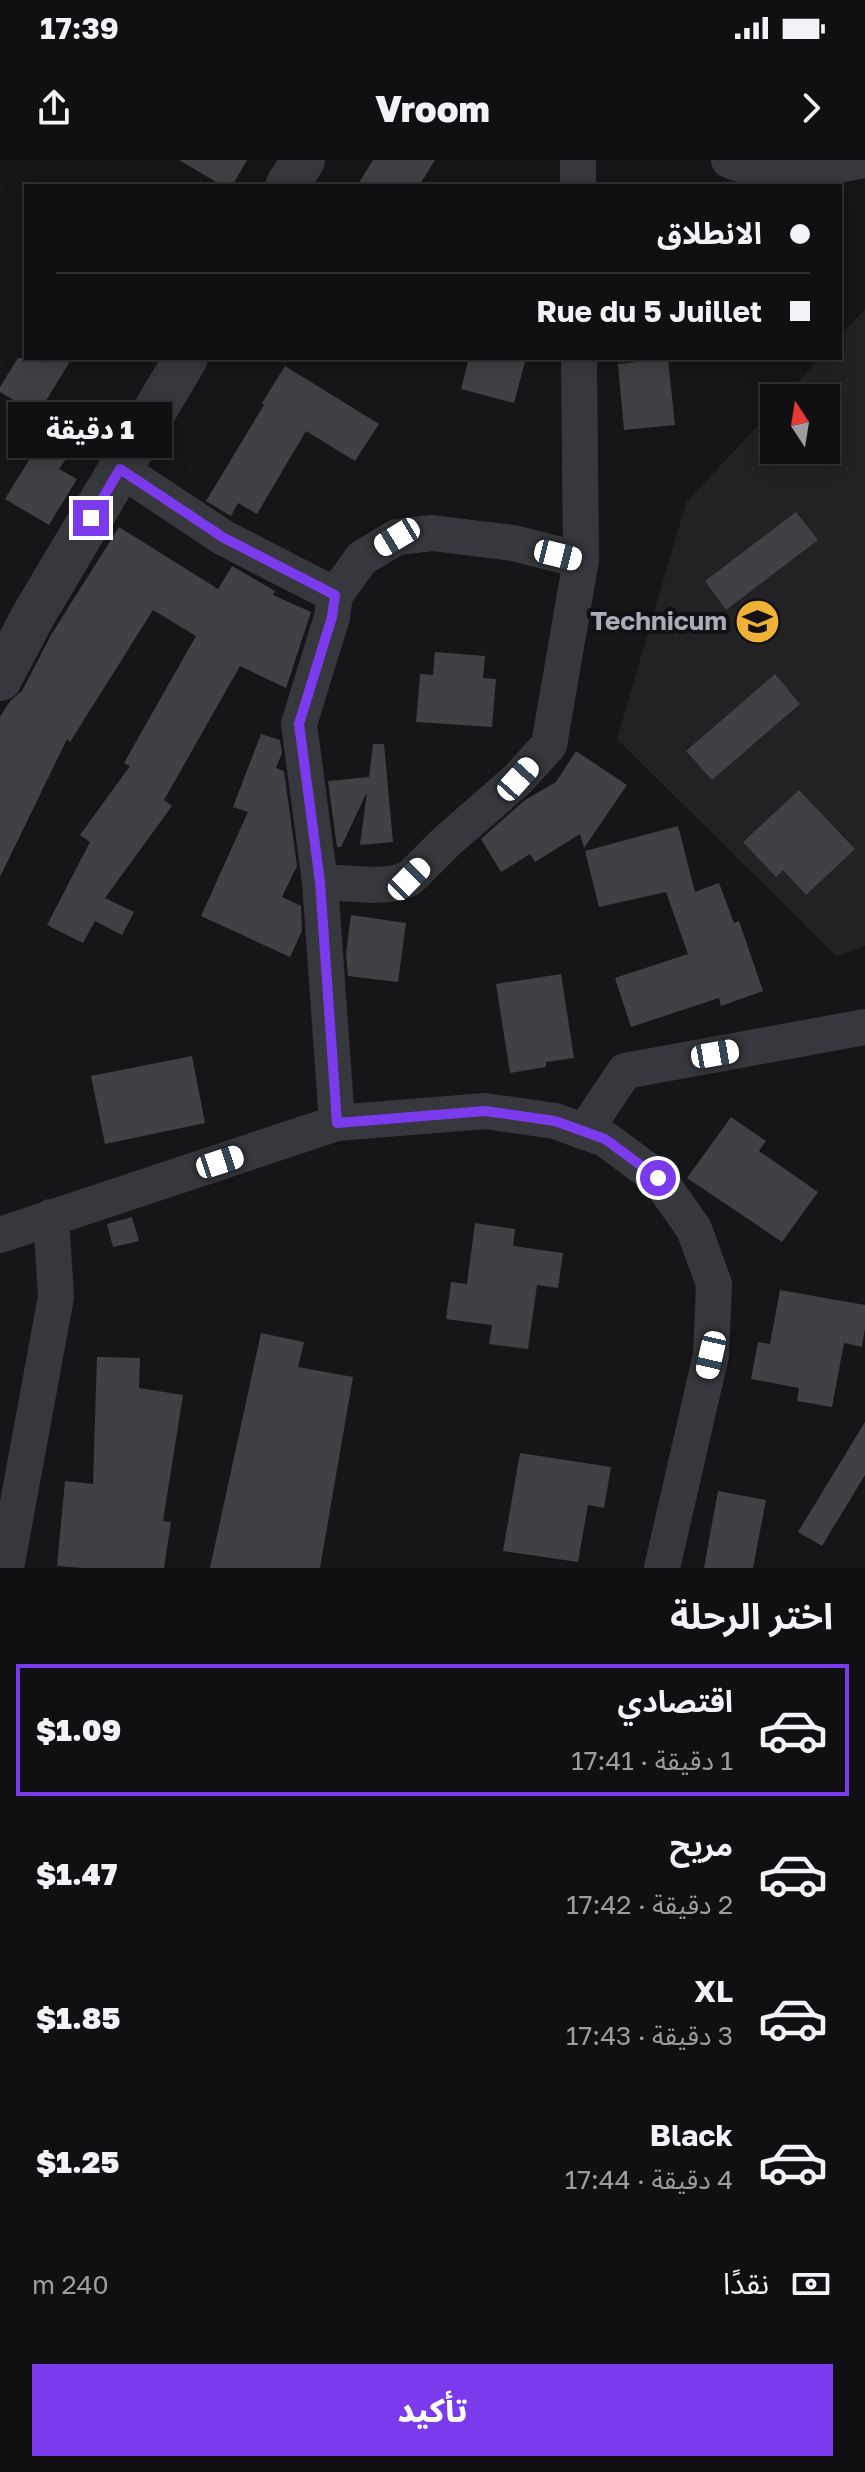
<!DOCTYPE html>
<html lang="ar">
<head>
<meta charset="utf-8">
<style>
  :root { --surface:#101012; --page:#1e1e20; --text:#f1f3f6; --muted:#9c9d9f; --line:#303032; --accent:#7c3aed }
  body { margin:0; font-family:"Golos Text","Noto Sans Arabic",sans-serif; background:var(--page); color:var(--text); direction:rtl; height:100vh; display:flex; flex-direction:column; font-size:30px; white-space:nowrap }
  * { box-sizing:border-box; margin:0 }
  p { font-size:26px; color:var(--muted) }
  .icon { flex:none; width:44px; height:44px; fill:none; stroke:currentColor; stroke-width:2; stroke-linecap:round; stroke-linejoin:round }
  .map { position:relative; height:1408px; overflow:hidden; direction:ltr }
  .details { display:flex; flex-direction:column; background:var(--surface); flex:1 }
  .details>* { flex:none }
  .hud { position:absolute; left:24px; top:24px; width:818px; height:176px; border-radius:0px; box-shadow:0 4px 20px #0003,0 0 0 2px var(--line); direction:rtl; display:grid; align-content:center; height:176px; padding:0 32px; background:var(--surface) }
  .needle { width:52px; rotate:348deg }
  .tools { position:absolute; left:760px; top:224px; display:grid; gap:16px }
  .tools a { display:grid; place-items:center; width:80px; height:80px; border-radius:0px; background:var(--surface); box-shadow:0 4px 20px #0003,0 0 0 2px var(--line); font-size:40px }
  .end { position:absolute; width:36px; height:36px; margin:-18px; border:10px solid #7c3aed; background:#fff; box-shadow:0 0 0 4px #fff }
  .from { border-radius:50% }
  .bubble { position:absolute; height:56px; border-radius:0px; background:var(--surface); box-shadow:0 4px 20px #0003,0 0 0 2px var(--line); font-size:26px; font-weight:800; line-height:56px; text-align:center; direction:rtl }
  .car { position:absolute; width:24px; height:48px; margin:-24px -12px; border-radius:10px; box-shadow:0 0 6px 2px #0007; background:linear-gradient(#fff 24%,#345 0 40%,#fff 0 76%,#345 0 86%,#fff 0) }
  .hud b { display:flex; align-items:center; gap:28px; height:76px; font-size:30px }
  .hud b+b { border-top:2px solid var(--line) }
  .hud i { width:20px; height:20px; background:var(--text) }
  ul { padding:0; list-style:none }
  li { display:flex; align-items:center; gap:24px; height:132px; margin:0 16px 12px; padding:0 16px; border:4px solid transparent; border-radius:0px }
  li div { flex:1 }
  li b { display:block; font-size:30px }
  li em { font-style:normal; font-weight:800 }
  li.active { border-color:var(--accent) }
  li>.icon { width:72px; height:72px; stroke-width:1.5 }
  h2 { padding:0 32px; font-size:36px; line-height:96px }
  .pay { display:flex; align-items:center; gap:20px; height:88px; padding:0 32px; font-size:30px }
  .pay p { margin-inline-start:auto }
  .button { display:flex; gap:16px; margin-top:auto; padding:16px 32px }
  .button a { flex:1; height:92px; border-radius:0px; background:var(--accent); color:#fff; font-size:32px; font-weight:800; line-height:92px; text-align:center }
  .status { display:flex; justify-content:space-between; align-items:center; height:56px; padding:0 40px; background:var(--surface); direction:ltr }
  .status svg { height:22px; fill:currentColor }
  header { display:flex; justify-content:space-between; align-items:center; height:104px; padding:0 32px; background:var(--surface); font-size:36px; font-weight:800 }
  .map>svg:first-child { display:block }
  .built { fill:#222225 }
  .building { fill:#404145 }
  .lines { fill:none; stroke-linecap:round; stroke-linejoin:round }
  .minor { stroke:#37383d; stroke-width:36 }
  .tertiary { stroke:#37383d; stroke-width:44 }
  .route { stroke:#7c3aed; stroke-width:10 }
  .labels { text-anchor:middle; stroke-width:8; stroke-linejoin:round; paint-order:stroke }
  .poi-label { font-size:26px; font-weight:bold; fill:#a8adb8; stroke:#111113; text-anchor:end }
</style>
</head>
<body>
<div class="status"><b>17:39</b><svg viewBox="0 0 49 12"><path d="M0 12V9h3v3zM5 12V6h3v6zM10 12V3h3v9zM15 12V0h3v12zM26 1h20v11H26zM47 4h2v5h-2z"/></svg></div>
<header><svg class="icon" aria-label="forward" viewBox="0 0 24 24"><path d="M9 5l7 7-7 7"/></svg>Vroom<svg class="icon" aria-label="share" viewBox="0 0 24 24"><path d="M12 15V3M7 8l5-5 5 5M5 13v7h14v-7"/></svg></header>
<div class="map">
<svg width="865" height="1408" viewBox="0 0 865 1408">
  <rect width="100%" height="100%" fill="#161618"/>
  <path class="built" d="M 865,149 L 865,786 L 836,796 L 617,579 L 686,343 L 774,248 L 774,290 L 826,290 L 826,238 L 783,238 L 820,198 L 840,198 L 840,176 Z"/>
  <path class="building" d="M 179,0 L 247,0 L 232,26 L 223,26 Z
    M 373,0 L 435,0 L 419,26 L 357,26 Z
    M 18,198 L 72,198 L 38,254 L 0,232 L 0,227 Z
    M 469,198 L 526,198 L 514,243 L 461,229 Z
    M 668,199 L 675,265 L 624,270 L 618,204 Z
    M 285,206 L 379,264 L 355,301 L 306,271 L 257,354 L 238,343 L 231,356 L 206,341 L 264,245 L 262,243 Z
    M 51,249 L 85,272 L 59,309 L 77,319 L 49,365 L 5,339 L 37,287 L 28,281 Z
    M 796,352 L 818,380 L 726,450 L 705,421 Z
    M 119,367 L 218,429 L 232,406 L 275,431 L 273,435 L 311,452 L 286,528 L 240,506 L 164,640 L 172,646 L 105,738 L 134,752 L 122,775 L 95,761 L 83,783 L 47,765 L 90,682 L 80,675 L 130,606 L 124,603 L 196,476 L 153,450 L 70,582 L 67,579 L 0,717 L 0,557 L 10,541 L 22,531 L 51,475 Z
    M 435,492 L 485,496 L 483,518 L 496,519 L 492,567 L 416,562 L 420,514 L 433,515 Z
    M 775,514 L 800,544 L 712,620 L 686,591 Z
    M 261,574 L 280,580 L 282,593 L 276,608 L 284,611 L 297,706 L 282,737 L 301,746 L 302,771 L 290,797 L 201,756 L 248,652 L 233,647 Z
    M 373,584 L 384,584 L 393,682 L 360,685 L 367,632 L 341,687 L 337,687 L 328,621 L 369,617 Z
    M 576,591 L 627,625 L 584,688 L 580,674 L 535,702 L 530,694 L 501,712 L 481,679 L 525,640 L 556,622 Z
    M 799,630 L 855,689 L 806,735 L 783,710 L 776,717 L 743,682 Z
    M 678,666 L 695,732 L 719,723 L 734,763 L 739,761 L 763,831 L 721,846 L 719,838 L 631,867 L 615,818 L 688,794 L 666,732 L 599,747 L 585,691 Z
    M 351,755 L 406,763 L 398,822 L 348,816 L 346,794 Z
    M 561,814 L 574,898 L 546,902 L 546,907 L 510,913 L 496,824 Z
    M 192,896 L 205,963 L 105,984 L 91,916 Z
    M 731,957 L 766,981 L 759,991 L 818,1032 L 782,1082 L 687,1018 Z
    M 132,1057 L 139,1081 L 113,1087 L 107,1064 Z
    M 475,1063 L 515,1069 L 513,1086 L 563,1093 L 558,1128 L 537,1125 L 528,1189 L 489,1184 L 492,1165 L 446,1159 L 451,1122 L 467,1124 Z
    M 780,1130 L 865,1145 L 865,1168 L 862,1187 L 844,1183 L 832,1247 L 797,1241 L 799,1228 L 751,1219 L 758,1182 L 770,1184 Z
    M 261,1173 L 304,1182 L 298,1207 L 353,1217 L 320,1408 L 210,1408 Z
    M 97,1197 L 140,1198 L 139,1228 L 183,1235 L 163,1361 L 171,1362 L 164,1408 L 84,1408 L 57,1406 L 65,1321 L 93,1324 Z
    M 865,1262 L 865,1315 L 822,1386 L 798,1372 Z
    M 520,1293 L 611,1307 L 604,1348 L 588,1345 L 578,1402 L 503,1391 Z
    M 718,1331 L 766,1340 L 753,1408 L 704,1408 Z"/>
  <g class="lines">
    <path class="minor" d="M 578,0 L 578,26
      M 729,0 C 770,19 822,8 865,0
      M 120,309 L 224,378 L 335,435
      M 320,722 L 374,725 L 391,724 L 409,719 L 447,681 L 518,619 L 549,585 L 581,400 L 579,198
      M 337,963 L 320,722 L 299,564 L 332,457 L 335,435 L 362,398 L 397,377 L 432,373 L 513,383 L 581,400
      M 584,972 L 625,911 L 865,867
      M 0,1075 L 337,963 L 485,951 L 555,961 L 605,979 L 658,1018 L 694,1069 L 714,1124 L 711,1195 L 662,1408
      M 6,1408 L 56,1137 L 51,1057"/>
    <path class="tertiary" d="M 287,26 L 303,0
      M 0,519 L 33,456 L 186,198"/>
  </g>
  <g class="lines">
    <path class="route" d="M 91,358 L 120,309 L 224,378 L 335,435 L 332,457 L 299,564 L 320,722 L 337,963 L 485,951 L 555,961 L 605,979 L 658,1018"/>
  </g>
  <defs>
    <symbol id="school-disc" viewBox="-11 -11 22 22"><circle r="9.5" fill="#efb136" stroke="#111113"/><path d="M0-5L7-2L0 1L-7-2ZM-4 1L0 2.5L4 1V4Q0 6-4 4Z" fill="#111"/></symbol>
  </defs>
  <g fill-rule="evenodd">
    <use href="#school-disc" x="732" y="436" width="51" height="51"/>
  </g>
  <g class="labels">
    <g class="poi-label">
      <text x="727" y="470">Technicum</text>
    </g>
  </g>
</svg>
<div class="tools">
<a><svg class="needle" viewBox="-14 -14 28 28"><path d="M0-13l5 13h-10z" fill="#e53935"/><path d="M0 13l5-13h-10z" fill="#9c9d9f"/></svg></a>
</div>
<i class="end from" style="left:658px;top:1018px"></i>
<i class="end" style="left:91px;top:358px"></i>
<div class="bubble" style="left:8px;top:242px;width:164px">1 دقيقة</div>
<i class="car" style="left:397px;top:377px;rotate:239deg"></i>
<i class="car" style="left:558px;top:395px;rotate:104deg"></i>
<i class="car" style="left:518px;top:619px;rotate:42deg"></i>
<i class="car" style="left:409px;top:719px;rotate:45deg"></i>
<i class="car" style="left:715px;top:894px;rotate:80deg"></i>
<i class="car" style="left:220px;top:1002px;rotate:72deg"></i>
<i class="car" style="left:711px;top:1195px;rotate:193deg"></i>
<div class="hud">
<b><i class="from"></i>الانطلاق</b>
<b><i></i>Rue du 5 Juillet</b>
</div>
</div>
<section class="details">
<h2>اختر الرحلة</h2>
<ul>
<li class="active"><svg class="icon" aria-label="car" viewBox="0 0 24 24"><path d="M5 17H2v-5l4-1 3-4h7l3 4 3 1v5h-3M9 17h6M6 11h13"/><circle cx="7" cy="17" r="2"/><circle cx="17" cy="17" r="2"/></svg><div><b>اقتصادي</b><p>1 دقيقة · 17:41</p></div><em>$1.09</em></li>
<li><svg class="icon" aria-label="car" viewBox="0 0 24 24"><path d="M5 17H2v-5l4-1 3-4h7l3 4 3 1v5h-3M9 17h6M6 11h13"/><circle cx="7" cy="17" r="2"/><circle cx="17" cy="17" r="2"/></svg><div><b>مريح</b><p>2 دقيقة · 17:42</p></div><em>$1.47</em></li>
<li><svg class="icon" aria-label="car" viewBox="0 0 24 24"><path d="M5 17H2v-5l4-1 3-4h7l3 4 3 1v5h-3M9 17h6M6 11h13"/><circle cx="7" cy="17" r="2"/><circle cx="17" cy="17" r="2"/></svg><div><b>XL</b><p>3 دقيقة · 17:43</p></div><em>$1.85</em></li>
<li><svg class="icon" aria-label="car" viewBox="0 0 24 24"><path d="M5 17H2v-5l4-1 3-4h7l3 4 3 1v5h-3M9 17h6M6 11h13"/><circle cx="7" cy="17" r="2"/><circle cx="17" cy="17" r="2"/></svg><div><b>Black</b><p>4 دقيقة · 17:44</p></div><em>$1.25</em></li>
</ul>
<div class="pay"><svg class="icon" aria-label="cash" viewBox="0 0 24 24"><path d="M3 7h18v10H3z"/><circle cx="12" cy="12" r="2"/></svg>نقدًا<p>240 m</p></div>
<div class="button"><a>تأكيد</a></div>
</section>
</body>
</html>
